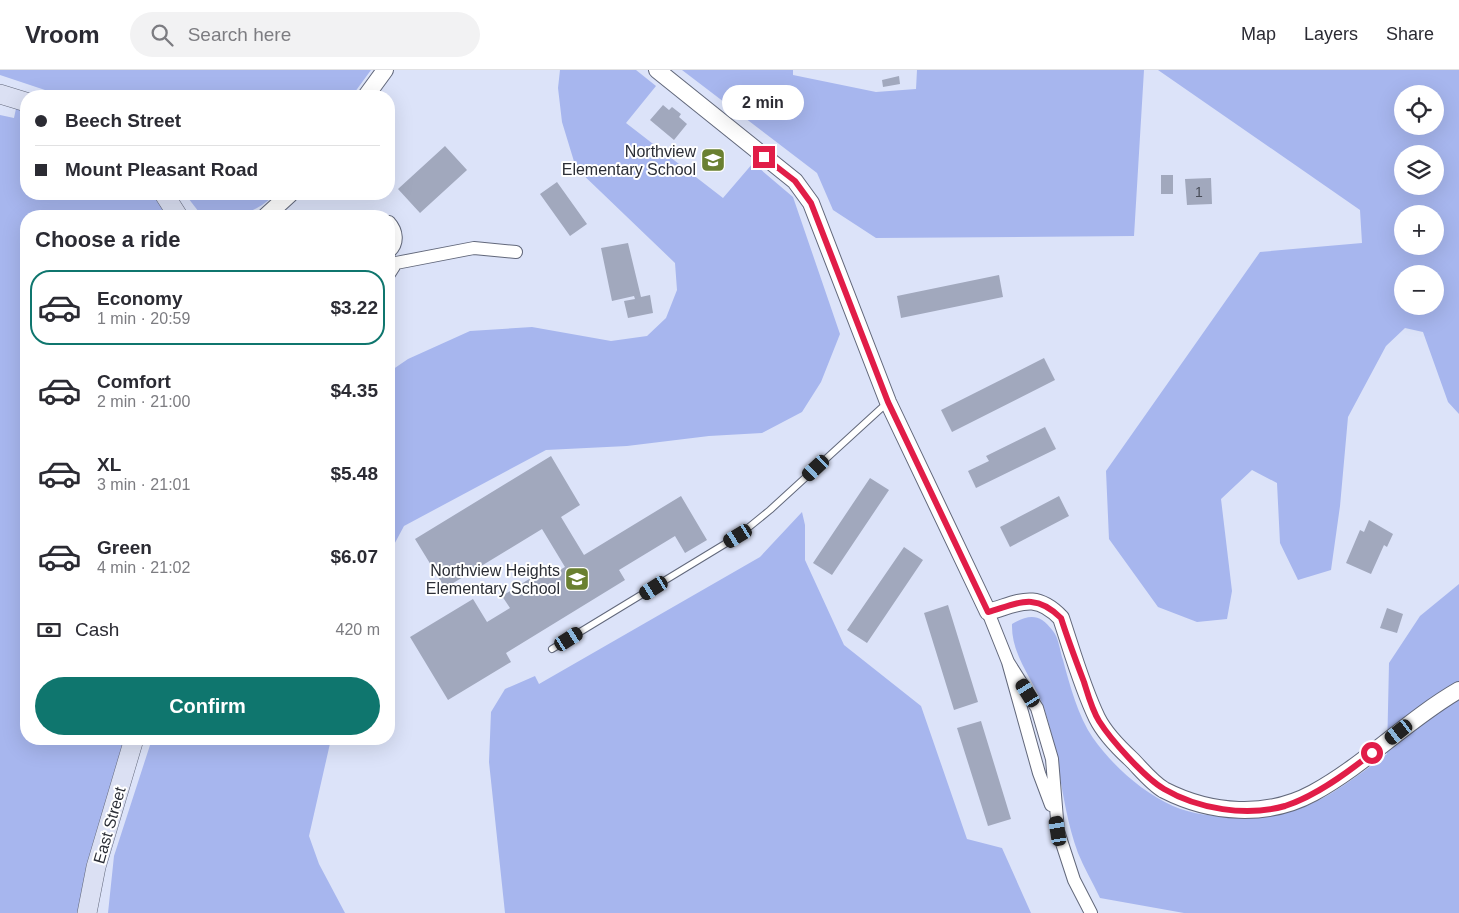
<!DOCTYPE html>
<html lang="en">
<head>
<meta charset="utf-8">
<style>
  :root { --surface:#fff; --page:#f2f2f3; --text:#2b2b33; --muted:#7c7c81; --line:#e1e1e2; --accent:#0f766e }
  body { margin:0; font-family:Helvetica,sans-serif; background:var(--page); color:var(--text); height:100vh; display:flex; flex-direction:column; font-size:19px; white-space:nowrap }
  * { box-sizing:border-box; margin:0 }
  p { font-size:16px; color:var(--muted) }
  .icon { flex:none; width:28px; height:28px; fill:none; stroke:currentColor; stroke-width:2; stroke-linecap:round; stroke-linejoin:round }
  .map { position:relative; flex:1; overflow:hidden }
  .panel { position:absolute; left:20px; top:140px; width:375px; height:535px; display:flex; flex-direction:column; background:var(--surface); border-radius:20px; box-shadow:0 5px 20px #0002 }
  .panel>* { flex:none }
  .top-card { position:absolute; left:20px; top:20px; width:375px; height:110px; border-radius:20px; box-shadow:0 5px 20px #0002; display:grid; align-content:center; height:110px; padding:0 15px; background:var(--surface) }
  .fabs { position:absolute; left:1394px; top:15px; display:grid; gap:10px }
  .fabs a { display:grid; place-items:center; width:50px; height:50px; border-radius:50%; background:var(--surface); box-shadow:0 5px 20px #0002; font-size:25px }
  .end { position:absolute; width:22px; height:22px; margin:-11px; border:6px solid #e11d48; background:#fff; box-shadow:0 0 0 2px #fff }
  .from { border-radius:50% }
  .bubble { position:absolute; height:35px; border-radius:18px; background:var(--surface); box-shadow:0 5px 20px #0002; font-size:16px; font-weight:700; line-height:35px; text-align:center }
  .car { position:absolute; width:15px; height:30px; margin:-15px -8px; border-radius:6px; box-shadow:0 0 4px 1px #0007; background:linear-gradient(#222 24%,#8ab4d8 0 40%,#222 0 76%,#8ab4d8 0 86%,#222 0) }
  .top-card b { display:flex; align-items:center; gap:18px; height:48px; font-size:19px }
  .top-card b+b { border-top:1px solid var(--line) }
  .top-card i { width:12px; height:12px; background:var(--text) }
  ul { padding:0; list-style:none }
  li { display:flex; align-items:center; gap:15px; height:75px; margin:0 10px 8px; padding:0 5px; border:2px solid transparent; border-radius:20px }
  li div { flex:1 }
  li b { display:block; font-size:19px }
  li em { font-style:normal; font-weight:700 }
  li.selected { border-color:var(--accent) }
  li>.icon { width:45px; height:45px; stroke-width:1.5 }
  h2 { padding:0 15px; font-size:22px; line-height:60px }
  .pay { display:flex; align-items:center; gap:12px; height:55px; padding:0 15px; font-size:19px }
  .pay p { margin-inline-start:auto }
  .primary-button { display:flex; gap:10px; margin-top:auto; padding:10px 15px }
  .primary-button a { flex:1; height:58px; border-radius:30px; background:var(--accent); color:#fff; font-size:20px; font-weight:700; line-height:58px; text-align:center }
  header { display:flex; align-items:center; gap:30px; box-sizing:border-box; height:70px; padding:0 25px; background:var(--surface); border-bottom:1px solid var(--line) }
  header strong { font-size:24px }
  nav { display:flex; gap:28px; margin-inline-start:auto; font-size:18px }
  .search { width:350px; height:45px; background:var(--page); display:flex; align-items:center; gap:12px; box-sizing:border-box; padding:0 18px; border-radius:28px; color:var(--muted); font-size:19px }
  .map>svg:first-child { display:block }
  .green { fill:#a7b6ee; fill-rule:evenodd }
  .building { fill:#a1a8bd }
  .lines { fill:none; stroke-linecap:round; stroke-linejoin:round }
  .service-casing { stroke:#62687b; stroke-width:8 }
  .minor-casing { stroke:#62687b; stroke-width:14 }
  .tertiary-casing { stroke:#62687b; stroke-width:18 }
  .secondary-casing { stroke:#62687b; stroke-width:20 }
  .service { stroke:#fff; stroke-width:6 }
  .minor { stroke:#fff; stroke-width:12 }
  .tertiary { stroke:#fff; stroke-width:16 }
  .secondary { stroke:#dbe0f3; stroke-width:19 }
  .route { stroke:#e11d48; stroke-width:6 }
  .labels { text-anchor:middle; stroke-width:4; stroke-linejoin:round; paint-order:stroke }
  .number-label { font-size:14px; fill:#484c58 }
  .poi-label { font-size:16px; fill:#2b2e36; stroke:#fff; text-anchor:end }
  .street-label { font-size:16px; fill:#2b2e36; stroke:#fff }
</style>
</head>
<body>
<header>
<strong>Vroom</strong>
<div class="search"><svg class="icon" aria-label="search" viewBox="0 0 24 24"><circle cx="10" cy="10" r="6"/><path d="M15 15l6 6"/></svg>Search here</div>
<nav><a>Map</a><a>Layers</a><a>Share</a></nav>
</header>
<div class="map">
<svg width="1459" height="843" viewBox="0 0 1459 843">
  <rect width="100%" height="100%" fill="#dce3f9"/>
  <path class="green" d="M 0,0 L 371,0 L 352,26 L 63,26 L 0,5 Z
    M 560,0 L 636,0 L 656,16 L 626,53 L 723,128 L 753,93 L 793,127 L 840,264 L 821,312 L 802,342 L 762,363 L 709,366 L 627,376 L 546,380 L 404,456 L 389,484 L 389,302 L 408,289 L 470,261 L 532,257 L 611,271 L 647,266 L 666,248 L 677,220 L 675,193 L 576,98 L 562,52 L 558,18 Z
    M 682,0 L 793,0 L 793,5 L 876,22 L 916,19 L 917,0 L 1144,0 L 1134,166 L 876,168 L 833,140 L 817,103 Z
    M 1158,0 L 1459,0 L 1459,344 L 1448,332 L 1423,262 L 1405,258 L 1386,276 L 1348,347 L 1340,436 L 1331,500 L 1298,510 L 1280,473 L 1277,413 L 1252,400 L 1221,429 L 1232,521 L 1227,549 L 1197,552 L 1158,537 L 1109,469 L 1106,401 L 1260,182 L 1362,173 L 1360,140 ZM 1402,24 L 1435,24 L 1435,56 L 1402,56 ZM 1402,84 L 1435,84 L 1435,116 L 1402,116 ZM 1402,144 L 1435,144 L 1435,176 L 1402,176 ZM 1402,204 L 1435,204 L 1435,236 L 1402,236 Z
    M 18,29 L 26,32 L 26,124 L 164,124 L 178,146 L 26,146 L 26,669 L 134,669 L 87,843 L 0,843 L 0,45 L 14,48 Z
    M 185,124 L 276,124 C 249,148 236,146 202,146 Z
    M 802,442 L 805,455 L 805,490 L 844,575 L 921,636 L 967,769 L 1002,778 L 1031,843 L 505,843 L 489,692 L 491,642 L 505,619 L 535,606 L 539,614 L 760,487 Z
    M 1459,514 L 1459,843 L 1184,843 L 1100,828 C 1093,813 1084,798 1078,783 C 1061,737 1060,685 1044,638 C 1034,610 1011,586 1012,554 C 1029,544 1040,543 1053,561 C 1059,568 1060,582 1063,590 C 1070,616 1078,646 1093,668 C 1113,696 1142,722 1173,736 C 1208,751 1265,750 1300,738 C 1327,730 1364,701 1387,684 L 1389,593 L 1420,546 Z
    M 152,669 L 331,669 L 309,766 L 319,794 L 345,843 L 108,843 L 114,786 Z"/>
  <path class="building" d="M 899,6 L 900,14 L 883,17 L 882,10 Z
    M 663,35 L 669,40 L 672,37 L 681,44 L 679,47 L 687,54 L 674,70 L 650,50 Z
    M 445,76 L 467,100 L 420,143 L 398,119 Z
    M 1161,105 L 1173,105 L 1173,124 L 1161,124 Z
    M 1211,108 L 1212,134 L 1187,135 L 1185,109 Z
    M 557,112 L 587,154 L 570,166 L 540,124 Z
    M 628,173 L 641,227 L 650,225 L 653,243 L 628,248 L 624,231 L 635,229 L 634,226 L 612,231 L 601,178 Z
    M 999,205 L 1003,227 L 901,248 L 897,226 Z
    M 1044,288 L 1055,310 L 952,362 L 941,340 Z
    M 1045,357 L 1056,379 L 976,418 L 968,401 L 989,391 L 986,386 Z
    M 551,386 L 580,435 L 561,447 L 584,485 L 681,426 L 707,470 L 685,483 L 675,466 L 619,500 L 625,510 L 506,583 L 511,592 L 448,630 L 410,567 L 473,529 L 487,552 L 510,538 L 502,526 L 542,501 L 546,508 L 565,497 L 542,459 L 445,518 L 415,469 Z
    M 870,408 L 889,420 L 832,505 L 813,493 Z
    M 1059,426 L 1069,446 L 1010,477 L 1000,457 Z
    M 1369,450 L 1393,464 L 1387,477 L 1384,475 L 1371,504 L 1346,493 L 1360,460 L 1364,462 Z
    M 904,477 L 923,490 L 867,573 L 847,560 Z
    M 948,535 L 978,632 L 954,640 L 924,543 Z
    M 1387,538 L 1403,544 L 1397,563 L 1380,558 Z
    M 981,651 L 1011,749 L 988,756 L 957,658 Z"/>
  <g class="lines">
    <defs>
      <path id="service" d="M 552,579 L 738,466 L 770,440 L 887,333"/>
      <path id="minor" d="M 389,152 C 397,161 399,173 389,182
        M 389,204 L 396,193 L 474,178 L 516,182
        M 988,542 L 1008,592 L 1039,703 L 1051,735
        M 1008,592 L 1037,638 L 1052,689 L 1058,761 L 1074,810 L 1091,843"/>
      <path id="tertiary" d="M 657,0 L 795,111 L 811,133 L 888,332 L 988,542 C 1020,533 1035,521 1061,548 C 1072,581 1082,617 1097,648 C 1105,664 1118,677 1131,689 C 1141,699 1152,713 1164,720 C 1211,744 1267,748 1313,723 C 1366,694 1407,650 1459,620
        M 366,26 L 385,0
        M 266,146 L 290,124"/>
      <path id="secondary" d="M 0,24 L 26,32
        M 164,124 L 178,146
        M 87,843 L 96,797 L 134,669"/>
    </defs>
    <use href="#service" class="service-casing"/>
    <use href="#minor" class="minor-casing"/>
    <use href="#tertiary" class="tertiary-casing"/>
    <use href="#secondary" class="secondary-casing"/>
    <use href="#service" class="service"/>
    <use href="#minor" class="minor"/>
    <use href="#tertiary" class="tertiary"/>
    <use href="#secondary" class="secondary"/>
  </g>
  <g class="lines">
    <path class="route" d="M 764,87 L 795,111 L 811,133 L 888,332 L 988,542 C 1019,533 1035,522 1061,548 C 1068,570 1076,591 1084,612 C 1088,625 1092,640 1099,651 C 1111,670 1145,708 1164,719 C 1198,739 1246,747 1285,736 C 1316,726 1347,703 1372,683"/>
  </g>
  <defs>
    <symbol id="school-square" viewBox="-11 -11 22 22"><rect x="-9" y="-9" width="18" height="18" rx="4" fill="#6a8031" stroke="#fff"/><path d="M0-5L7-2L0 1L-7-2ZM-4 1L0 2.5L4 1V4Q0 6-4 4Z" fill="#fff"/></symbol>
  </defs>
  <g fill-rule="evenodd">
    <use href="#school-square" x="699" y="76" width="28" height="28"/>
    <use href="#school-square" x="563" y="495" width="28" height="28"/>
  </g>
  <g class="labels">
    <g class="number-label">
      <text x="1199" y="127">1</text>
    </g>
    <g class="poi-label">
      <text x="696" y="87">Northview<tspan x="696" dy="18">Elementary School</tspan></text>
      <text x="560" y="506">Northview Heights<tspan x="560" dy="18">Elementary School</tspan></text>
    </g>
    <g class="street-label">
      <text transform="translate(109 755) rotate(-74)" y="6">East Street</text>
    </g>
  </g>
</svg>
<div class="fabs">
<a><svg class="icon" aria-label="locate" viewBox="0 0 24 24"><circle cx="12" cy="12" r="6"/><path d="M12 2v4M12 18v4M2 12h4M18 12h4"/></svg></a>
<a><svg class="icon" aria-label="layers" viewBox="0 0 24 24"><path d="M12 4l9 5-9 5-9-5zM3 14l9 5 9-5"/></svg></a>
<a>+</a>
<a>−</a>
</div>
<i class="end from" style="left:1372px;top:683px"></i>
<i class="end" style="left:764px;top:87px"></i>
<div class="bubble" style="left:722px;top:15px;width:82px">2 min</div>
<i class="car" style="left:816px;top:398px;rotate:227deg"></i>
<i class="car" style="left:738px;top:466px;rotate:239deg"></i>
<i class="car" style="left:654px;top:518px;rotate:238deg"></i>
<i class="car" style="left:569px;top:569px;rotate:58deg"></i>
<i class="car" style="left:1028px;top:623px;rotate:328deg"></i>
<i class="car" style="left:1399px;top:662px;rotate:232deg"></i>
<i class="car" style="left:1058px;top:761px;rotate:351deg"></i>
<div class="top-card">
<b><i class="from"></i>Beech Street</b>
<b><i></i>Mount Pleasant Road</b>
</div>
<section class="panel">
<h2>Choose a ride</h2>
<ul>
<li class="selected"><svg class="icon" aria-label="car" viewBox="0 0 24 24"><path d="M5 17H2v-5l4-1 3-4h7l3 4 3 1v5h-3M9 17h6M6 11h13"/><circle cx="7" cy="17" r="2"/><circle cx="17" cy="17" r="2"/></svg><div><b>Economy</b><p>1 min · 20:59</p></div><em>$3.22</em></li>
<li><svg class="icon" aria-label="car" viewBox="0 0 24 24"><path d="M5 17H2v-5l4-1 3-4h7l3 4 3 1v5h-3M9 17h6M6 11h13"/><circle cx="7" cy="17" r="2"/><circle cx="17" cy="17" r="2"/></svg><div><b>Comfort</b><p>2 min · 21:00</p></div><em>$4.35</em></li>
<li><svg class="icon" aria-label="car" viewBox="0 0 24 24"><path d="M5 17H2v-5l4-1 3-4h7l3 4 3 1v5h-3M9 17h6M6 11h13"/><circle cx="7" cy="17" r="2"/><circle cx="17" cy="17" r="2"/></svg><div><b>XL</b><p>3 min · 21:01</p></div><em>$5.48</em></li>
<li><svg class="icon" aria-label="car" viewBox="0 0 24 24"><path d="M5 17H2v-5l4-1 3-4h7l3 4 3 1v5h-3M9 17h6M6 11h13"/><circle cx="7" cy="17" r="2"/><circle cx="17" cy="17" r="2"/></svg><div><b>Green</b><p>4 min · 21:02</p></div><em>$6.07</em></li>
</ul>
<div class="pay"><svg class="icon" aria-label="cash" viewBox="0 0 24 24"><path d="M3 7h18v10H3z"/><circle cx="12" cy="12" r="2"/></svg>Cash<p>420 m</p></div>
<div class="primary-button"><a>Confirm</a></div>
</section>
</div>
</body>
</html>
